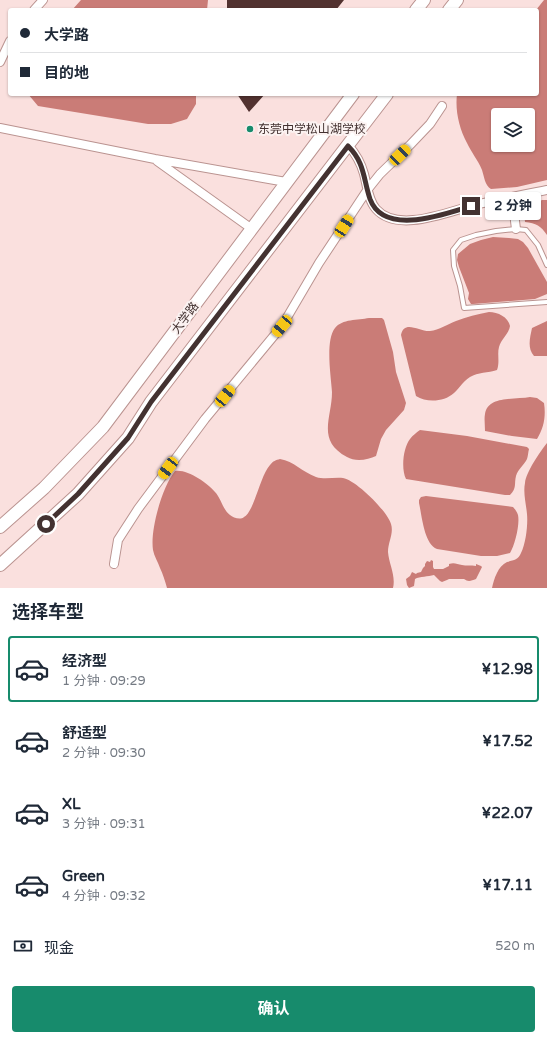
<!DOCTYPE html>
<html lang="zh">
<head>
<meta charset="utf-8">
<style>
  :root { --surface:#fff; --page:#f2f2f3; --text:#1f2937; --muted:#747a83; --line:#e0e1e3; --accent:#178b6c }
  body { margin:0; font-family:"Varela Round","Noto Sans SC",sans-serif; background:var(--page); color:var(--text); height:100vh; display:flex; flex-direction:column; font-size:15px; white-space:nowrap }
  * { box-sizing:border-box; margin:0 }
  p { font-size:13px; color:var(--muted) }
  .icon { flex:none; width:22px; height:22px; fill:none; stroke:currentColor; stroke-width:2; stroke-linecap:round; stroke-linejoin:round }
  .map { position:relative; height:588px; overflow:hidden }
  .drawer { display:flex; flex-direction:column; background:var(--surface); flex:1 }
  .drawer>* { flex:none }
  .hud { position:absolute; left:8px; top:8px; width:531px; height:88px; border-radius:4px; box-shadow:0 1px 3px #0004; display:grid; align-content:center; height:88px; padding:0 12px; background:var(--surface) }
  .tools { position:absolute; left:491px; top:108px; display:grid; gap:8px }
  .tools a { display:grid; place-items:center; width:44px; height:44px; border-radius:4px; background:var(--surface); box-shadow:0 1px 3px #0004; font-size:20px }
  .end { position:absolute; width:18px; height:18px; margin:-9px; border:5px solid #433231; background:#fff; box-shadow:0 0 0 2px #fff }
  .from { border-radius:50% }
  .bubble { position:absolute; height:28px; border-radius:4px; background:var(--surface); box-shadow:0 1px 3px #0004; font-size:13px; font-weight:700; line-height:28px; text-align:center }
  .car { position:absolute; width:12px; height:24px; margin:-12px -6px; border-radius:5px; box-shadow:0 0 3px 1px #0007; background:linear-gradient(#f5c518 24%,#345 0 40%,#f5c518 0 76%,#345 0 86%,#f5c518 0) }
  .hud b { display:flex; align-items:center; gap:14px; height:38px; font-size:15px }
  .hud b+b { border-top:1px solid var(--line) }
  .hud i { width:10px; height:10px; background:var(--text) }
  ul { padding:0; list-style:none }
  li { display:flex; align-items:center; gap:12px; height:66px; margin:0 8px 6px; padding:0 4px; border:2px solid transparent; border-radius:4px }
  li div { flex:1 }
  li b { display:block; font-size:15px }
  li em { font-style:normal; font-weight:700 }
  li.selected { border-color:var(--accent) }
  li>.icon { width:36px; height:36px; stroke-width:1.5 }
  h2 { padding:0 12px; font-size:18px; line-height:48px }
  .pay { display:flex; align-items:center; gap:10px; height:44px; padding:0 12px; font-size:15px }
  .pay p { margin-inline-start:auto }
  .cta { display:flex; gap:8px; margin-top:auto; padding:8px 12px }
  .cta a { flex:1; height:46px; border-radius:4px; background:var(--accent); color:#fff; font-size:16px; font-weight:700; line-height:46px; text-align:center }
  .map>svg:first-child { display:block }
  .water { fill:#ca7c77; fill-rule:evenodd }
  .building { fill:#523230 }
  .lines { fill:none; stroke-linecap:round; stroke-linejoin:round }
  .lane-casing { stroke:#ba9390; stroke-width:6 }
  .street-casing { stroke:#ba9390; stroke-width:10 }
  .primary-casing { stroke:#ba9390; stroke-width:14 }
  .lane { stroke:#fff; stroke-width:4 }
  .street { stroke:#fff; stroke-width:8 }
  .primary { stroke:#fff; stroke-width:12 }
  .route { stroke:#433231; stroke-width:5 }
  .poi-dot { fill:#178b6c; stroke:#fbf2f1; stroke-width:1.5 }
  .labels { text-anchor:middle; stroke-width:4; stroke-linejoin:round; paint-order:stroke }
  .poi-label { font-size:12px; fill:#433231; stroke:#fbf2f1; text-anchor:start }
  .street-label { font-size:12px; fill:#433231; stroke:#fbf2f1 }
</style>
</head>
<body>
<div class="map">
<svg width="547" height="588" viewBox="0 0 547 588">
  <rect width="100%" height="100%" fill="#fae0de"/>
  <path class="water" d="M 81,0 L 208,0 L 207,10 L 72,10 Z
    M 544,0 L 547,0 L 547,180 L 517,187 L 491,189 C 485,186 484,176 482,170 C 478,160 471,152 467,143 C 459,128 455,110 457,94 L 537,94 L 537,10 L 536,10 ZM 498,115 L 528,115 L 528,145 L 498,145 Z
    M 28,94 L 196,94 L 196,104 L 187,119 L 171,124 L 148,124 L 38,106 Z
    M 542,200 L 547,200 L 547,235 C 541,226 536,223 525,222 L 524,212 C 531,209 535,203 542,200 Z
    M 493,237 L 509,238 L 518,239 L 523,242 L 528,248 L 547,282 L 547,294 L 535,299 L 473,304 L 471,304 L 468,299 L 469,293 L 459,267 L 457,260 L 458,254 L 470,244 L 481,240 Z
    M 489,312 C 498,312 508,317 510,326 C 509,334 501,339 499,347 C 497,354 500,362 497,370 C 488,373 478,372 470,377 C 462,382 460,388 454,393 C 444,402 427,403 416,396 L 401,335 C 404,319 420,332 430,331 C 439,330 448,324 456,321 C 466,317 478,314 489,312 Z
    M 369,318 L 382,318 L 384,320 L 393,352 L 396,372 L 406,403 L 404,410 L 386,430 L 381,439 L 376,456 C 368,460 355,462 347,457 C 316,440 332,418 332,392 C 331,376 325,341 335,328 C 342,319 358,320 369,318 Z
    M 547,321 L 547,356 L 534,356 C 527,348 530,338 532,328 Z
    M 530,397 L 537,398 L 544,403 C 546,416 544,428 537,439 L 512,436 L 485,431 C 485,425 484,419 485,414 C 488,395 516,400 530,397 Z
    M 420,430 L 467,436 L 527,447 L 529,449 C 528,453 528,456 527,459 C 524,465 518,469 516,476 C 514,484 517,488 510,495 L 505,495 L 406,479 C 401,469 403,448 410,439 C 413,435 416,433 420,430 Z
    M 547,443 L 547,588 L 492,588 C 494,579 498,566 507,562 C 514,560 518,560 521,553 C 526,543 528,524 527,514 C 526,503 523,493 525,483 C 526,472 540,452 547,443 Z
    M 280,459 C 294,461 302,472 316,477 C 325,480 334,477 343,478 C 356,480 388,512 391,524 C 394,533 388,542 388,552 C 389,564 396,576 393,588 L 167,588 C 165,581 163,574 160,568 C 158,562 154,556 153,550 C 150,530 162,487 175,471 C 188,469 207,483 215,492 C 221,498 223,510 230,515 C 233,518 241,520 244,517 C 254,512 260,476 270,465 C 273,461 276,460 280,459 Z
    M 426,496 L 513,507 C 515,509 517,512 518,515 C 520,524 515,545 510,553 L 497,556 L 481,556 L 437,549 C 424,544 422,516 419,503 L 419,500 L 421,497 Z
    M 431,560 L 433,561 L 433,567 L 434,569 L 443,569 L 449,566 L 449,564 C 454,562 457,564 462,565 C 466,566 471,565 476,566 L 476,564 L 481,566 L 482,567 L 476,579 C 471,581 468,582 464,579 L 449,579 L 447,580 L 442,582 L 440,581 L 434,575 C 428,577 420,576 415,579 L 414,586 L 409,588 L 407,585 L 406,579 L 410,576 L 412,572 L 416,574 L 417,573 L 421,572 L 423,568 L 425,566 L 425,564 L 427,561 L 430,562 Z"/>
  <path class="building" d="M 227,0 L 344,0 L 336,10 L 227,10 Z
    M 237,94 L 265,94 L 249,112 Z"/>
  <g class="lines">
    <defs>
      <path id="lane" d="M 547,265 L 538,245 L 526,230 L 516,229 L 496,231 L 476,235 L 461,240 L 453,250 L 454,266 L 460,286 L 464,308 L 547,302"/>
      <path id="street" d="M 34,10 L 43,0
        M 0,62 L 10,41
        M 0,128 L 155,159 L 286,182
        M 348,145 C 356,154 361,163 364,174 C 367,185 368,200 376,209 C 398,234 449,211 475,205 C 499,199 523,195 547,190
        M 157,161 L 252,229
        M 512,197 L 516,229
        M 114,564 L 118,540 L 138,509 L 205,419 L 282,326 L 319,263 L 368,189 L 380,174 L 410,145 L 430,124 L 442,106"/>
      <path id="primary" d="M 416,10 L 424,0
        M 449,10 L 457,0
        M 0,527 L 44,488 L 103,427 L 353,94
        M 0,565 L 78,494 L 128,438 L 151,402 L 387,94"/>
    </defs>
    <use href="#lane" class="lane-casing"/>
    <use href="#street" class="street-casing"/>
    <use href="#primary" class="primary-casing"/>
    <use href="#lane" class="lane"/>
    <use href="#street" class="street"/>
    <use href="#primary" class="primary"/>
  </g>
  <g class="lines">
    <path class="route" d="M 46,524 L 78,494 L 128,438 L 151,402 L 348,146 C 365,163 363,178 370,199 C 384,237 445,214 471,206"/>
  </g>
  <circle class="poi-dot" cx="250" cy="129" r="4"/>
  <g class="labels">
    <g class="poi-label">
      <text x="258" y="133">东莞中学松山湖学校</text>
    </g>
    <g class="street-label">
      <text transform="translate(185 318) rotate(-53)" y="4">大学路</text>
    </g>
  </g>
</svg>
<div class="tools">
<a><svg class="icon" aria-label="layers" viewBox="0 0 24 24"><path d="M12 4l9 5-9 5-9-5zM3 14l9 5 9-5"/></svg></a>
</div>
<i class="end from" style="left:46px;top:524px"></i>
<i class="end" style="left:471px;top:206px"></i>
<div class="bubble" style="left:485px;top:192px;width:56px">2 分钟</div>
<i class="car" style="left:400px;top:155px;rotate:46deg"></i>
<i class="car" style="left:344px;top:226px;rotate:33deg"></i>
<i class="car" style="left:282px;top:326px;rotate:220deg"></i>
<i class="car" style="left:225px;top:396px;rotate:39deg"></i>
<i class="car" style="left:168px;top:468px;rotate:217deg"></i>
<div class="hud">
<b><i class="from"></i>大学路</b>
<b><i></i>目的地</b>
</div>
</div>
<section class="drawer">
<h2>选择车型</h2>
<ul>
<li class="selected"><svg class="icon" aria-label="car" viewBox="0 0 24 24"><path d="M5 17H2v-5l4-1 3-4h7l3 4 3 1v5h-3M9 17h6M6 11h13"/><circle cx="7" cy="17" r="2"/><circle cx="17" cy="17" r="2"/></svg><div><b>经济型</b><p>1 分钟 · 09:29</p></div><em>¥12.98</em></li>
<li><svg class="icon" aria-label="car" viewBox="0 0 24 24"><path d="M5 17H2v-5l4-1 3-4h7l3 4 3 1v5h-3M9 17h6M6 11h13"/><circle cx="7" cy="17" r="2"/><circle cx="17" cy="17" r="2"/></svg><div><b>舒适型</b><p>2 分钟 · 09:30</p></div><em>¥17.52</em></li>
<li><svg class="icon" aria-label="car" viewBox="0 0 24 24"><path d="M5 17H2v-5l4-1 3-4h7l3 4 3 1v5h-3M9 17h6M6 11h13"/><circle cx="7" cy="17" r="2"/><circle cx="17" cy="17" r="2"/></svg><div><b>XL</b><p>3 分钟 · 09:31</p></div><em>¥22.07</em></li>
<li><svg class="icon" aria-label="car" viewBox="0 0 24 24"><path d="M5 17H2v-5l4-1 3-4h7l3 4 3 1v5h-3M9 17h6M6 11h13"/><circle cx="7" cy="17" r="2"/><circle cx="17" cy="17" r="2"/></svg><div><b>Green</b><p>4 分钟 · 09:32</p></div><em>¥17.11</em></li>
</ul>
<div class="pay"><svg class="icon" aria-label="cash" viewBox="0 0 24 24"><path d="M3 7h18v10H3z"/><circle cx="12" cy="12" r="2"/></svg>现金<p>520 m</p></div>
<div class="cta"><a>确认</a></div>
</section>
</body>
</html>
